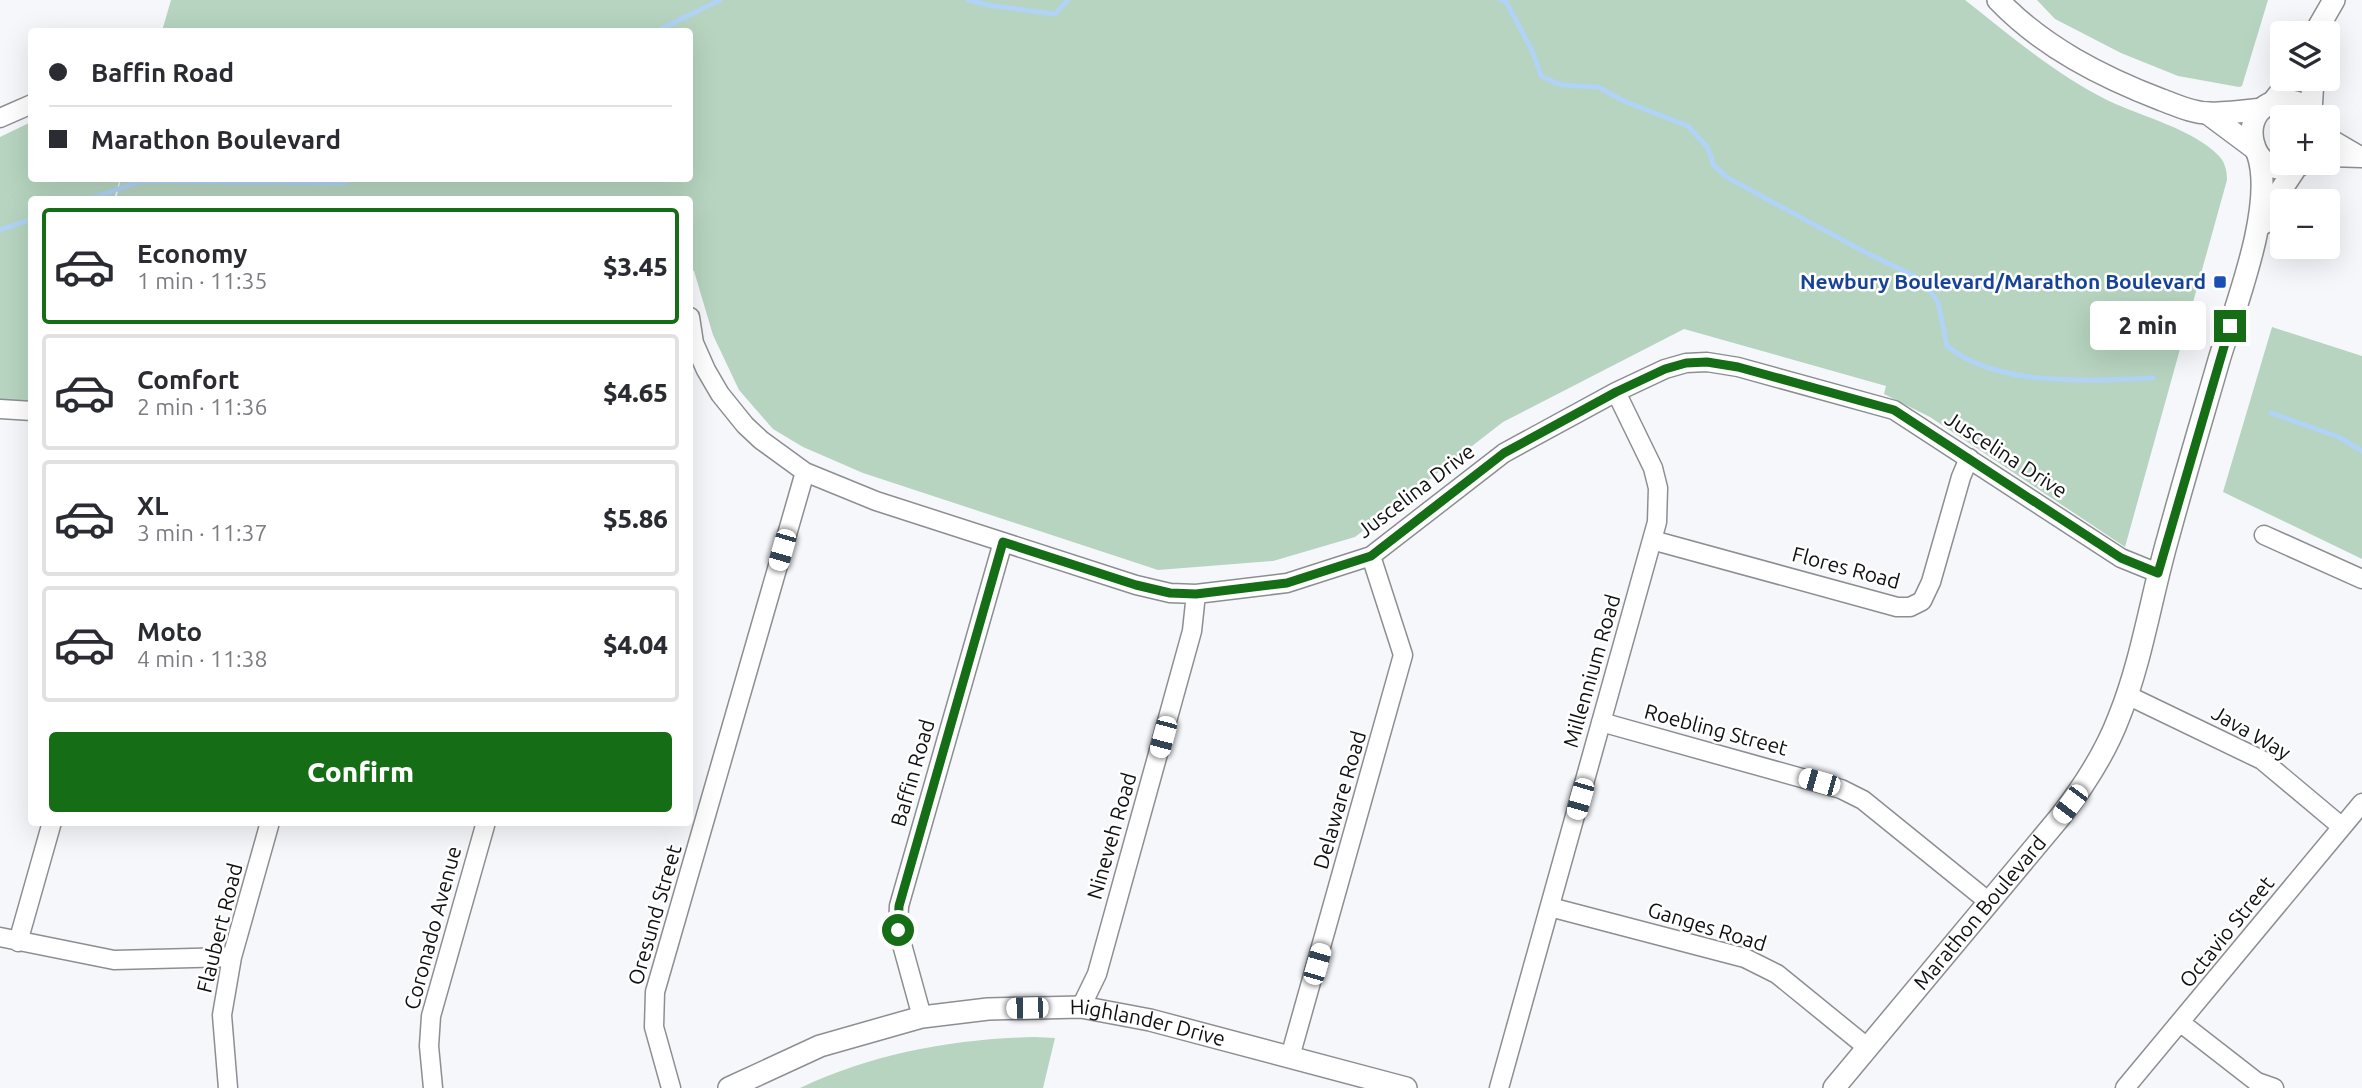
<!DOCTYPE html>
<html lang="en">
<head>
<meta charset="utf-8">
<style>
  :root { --surface:#fff; --page:#f7f7f7; --text:#2b2b33; --muted:#7c7c81; --line:#e1e1e2; --accent:#156d16 }
  body { margin:0; font-family:Ubuntu,sans-serif; background:var(--page); color:var(--text); height:100vh; display:flex; flex-direction:column; font-size:26px; white-space:nowrap }
  * { box-sizing:border-box; margin:0 }
  p { font-size:23px; color:var(--muted) }
  .icon { flex:none; width:38px; height:38px; fill:none; stroke:currentColor; stroke-width:2; stroke-linecap:round; stroke-linejoin:round }
  .map { position:relative; flex:1; overflow:hidden }
  .sheet { position:absolute; left:28px; top:196px; width:665px; height:630px; display:flex; flex-direction:column; background:var(--surface); border-radius:7px; box-shadow:0 7px 28px #0002 }
  .sheet>* { flex:none }
  .guide { position:absolute; left:28px; top:28px; width:665px; height:154px; border-radius:7px; box-shadow:0 7px 28px #0002; display:grid; align-content:center; height:154px; padding:0 21px; background:var(--surface) }
  .controls { position:absolute; left:2270px; top:21px; display:grid; gap:14px }
  .controls a { display:grid; place-items:center; width:70px; height:70px; border-radius:7px; background:var(--surface); box-shadow:0 7px 28px #0002; font-size:35px }
  .end { position:absolute; width:32px; height:32px; margin:-16px; border:9px solid #156d16; background:#fff; box-shadow:0 0 0 4px #fff }
  .from { border-radius:50% }
  .bubble { position:absolute; height:49px; border-radius:7px; background:var(--surface); box-shadow:0 7px 28px #0002; font-size:23px; font-weight:800; line-height:49px; text-align:center }
  .car { position:absolute; width:21px; height:42px; margin:-21px -10px; border-radius:9px; box-shadow:0 0 5px 2px #0007; background:linear-gradient(#fff 24%,#345 0 40%,#fff 0 76%,#345 0 86%,#fff 0) }
  .guide b { display:flex; align-items:center; gap:24px; height:66px; font-size:26px }
  .guide b+b { border-top:2px solid var(--line) }
  .guide i { width:18px; height:18px; background:var(--text) }
  ul { padding:12px 0 0; list-style:none }
  li { display:flex; align-items:center; gap:21px; height:116px; margin:0 14px 10px; padding:0 7px; border:4px solid var(--line); border-radius:7px }
  li div { flex:1 }
  li b { display:block; font-size:26px }
  li em { font-style:normal; font-weight:800 }
  li.on { border-color:var(--accent) }
  li>.icon { width:63px; height:63px; stroke-width:1.5 }
  .action { display:flex; gap:14px; margin-top:auto; padding:14px 21px }
  .action a { flex:1; height:80px; border-radius:7px; background:var(--accent); color:#fff; font-size:28px; font-weight:800; line-height:80px; text-align:center }
  .map>svg:first-child { display:block }
  .green { fill:#b6d4c0 }
  .lines { fill:none; stroke-linecap:round; stroke-linejoin:round }
  .stream { stroke:#b0d3f6; stroke-width:5 }
  .minor-casing { stroke:#8d8e91; stroke-width:21 }
  .tertiary-casing { stroke:#8d8e91; stroke-width:24 }
  .minor { stroke:#fff; stroke-width:18 }
  .tertiary { stroke:#fff; stroke-width:21 }
  .route { stroke:#156d16; stroke-width:9 }
  .transit-dot { fill:#1a4fb4; stroke:#fff; stroke-width:2.5 }
  .labels { text-anchor:middle; stroke-width:5; stroke-linejoin:round; paint-order:stroke }
  .transit-label { font-size:21px; font-weight:bold; fill:#164399; stroke:#fff; text-anchor:end }
  .street-label { font-size:21px; fill:#101011; stroke:#fff }
</style>
</head>
<body>
<div class="map">
<svg width="2362" height="1088" viewBox="0 0 2362 1088">
  <rect width="100%" height="100%" fill="#f6f7fb"/>
  <path class="green" d="M 171,0 L 1965,0 C 2011,36 2056,75 2109,101 C 2143,117 2193,129 2219,156 C 2225,162 2227,171 2227,180 L 2125,547 L 1930,417 L 1884,394 L 1886,386 L 1684,329 L 1503,422 L 1355,537 L 1273,561 L 1158,570 L 863,473 L 803,447 L 773,429 L 739,390 L 713,335 L 694,271 L 690,269 L 690,200 L 116,199 L 121,178 L 690,178 L 690,32 L 162,31 Z
    M 2037,0 L 2268,0 L 2242,86 L 2239,87 L 2178,76 L 2121,53 L 2055,19 Z
    M 31,122 L 32,178 L 120,179 L 114,199 L 32,200 L 31,406 L 0,405 L 0,137 Z
    M 2272,327 L 2362,356 L 2362,559 L 2223,492 Z
    M 1035,1037 L 1055,1038 L 1043,1088 L 800,1088 C 875,1053 953,1039 1035,1037 Z"/>
  <g class="lines">
    <path class="stream" d="M 968,0 L 988,5 L 1055,14 L 1068,0
      M 1501,0 L 1506,2 L 1532,50 L 1541,76 L 1561,85 L 1598,87 L 1626,102 L 1688,126 L 1708,148 L 1714,166 L 1730,179 L 1861,250 L 1922,280 L 1938,302 L 1947,346 C 1998,388 2090,380 2153,378
      M 655,32 L 720,0
      M 87,200 L 141,181 L 343,183 L 354,178
      M 0,230 L 32,219
      M 2271,413 L 2339,437 L 2362,451"/>
    <defs>
      <path id="minor" d="M 0,118 L 32,104
        M 2328,137 L 2362,157
        M 2328,157 L 2362,158
        M 690,317 L 694,343 L 706,370 L 720,394 L 745,425 L 761,440 L 805,472 L 876,501 L 1003,542 L 1136,585 L 1170,593 L 1196,594 L 1287,583 L 1371,556 L 1504,453 L 1616,392 L 1665,369 L 1686,363 L 1707,362 L 1738,367 L 1894,410 L 2121,558 L 2158,573
        M 0,409 L 32,411
        M 2264,535 L 2362,579
        M 1652,540 L 1897,607 L 1910,607 L 1922,601 L 1931,582 L 1961,477 L 1969,458
        M 2127,695 L 2262,760 L 2342,827
        M 1601,722 L 1841,789 L 1863,800 L 1989,902
        M 1550,907 L 1745,958 L 1777,974 L 1868,1048
        M 0,937 L 114,960 L 232,957
        M 18,942 L 52,822
        M 1081,1007 L 1097,974 L 1192,631 L 1196,594
        M 922,1017 L 898,930 L 899,906 L 1003,542
        M 2181,1023 L 2257,1082 L 2274,1088
        M 1290,1057 L 1403,655 L 1371,556
        M 228,1088 L 222,1015 L 232,957 L 270,822
        M 433,1088 L 429,1046 L 431,1016 L 486,822
        M 671,1088 L 654,1027 L 655,992 L 805,472
        M 1499,1088 L 1657,522 L 1658,488 L 1653,468 L 1616,392
        M 2125,1088 L 2362,803"/>
      <g id="tertiary">
        <path d="M 1998,0 C 2043,47 2102,77 2162,100 C 2176,105 2193,113 2208,113 C 2226,114 2245,111 2262,109"/>
        <path d="M 2315,33 L 2334,0"/>
        <path d="M 2272,103 L 2291,79"/>
        <path d="M 2311,112 L 2313,79"/>
        <path d="M 2207,113 L 2254,148"/>
        <path d="M 2304,163 C 2248,192 2230,98 2287,101 C 2299,101 2308,107 2314,117"/>
        <path d="M 2264,223 L 2281,190 L 2297,166"/>
        <path id="s1" d="M 729,1088 L 820,1046 L 922,1017 L 988,1009 L 1081,1007 L 1150,1020 L 1406,1088"/>
        <path id="s2" d="M 1834,1088 L 2060,817 C 2084,786 2105,754 2119,717 C 2142,660 2151,597 2168,538 C 2184,479 2202,419 2219,360 C 2235,307 2275,207 2258,155"/>
      </g>
    </defs>
    <use href="#minor" class="minor-casing"/>
    <use href="#tertiary" class="tertiary-casing"/>
    <use href="#minor" class="minor"/>
    <use href="#tertiary" class="tertiary"/>
  </g>
  <g class="lines">
    <path class="route" d="M 898,930 L 899,906 L 1003,542 L 1136,585 L 1170,593 L 1196,594 L 1287,583 L 1371,556 L 1504,453 L 1616,392 L 1665,369 L 1686,363 L 1707,362 L 1738,367 L 1894,410 L 2121,558 L 2158,573 L 2230,326"/>
  </g>
  <rect class="transit-dot" x="2213" y="275" width="14" height="14" rx="3.5"/>
  <g class="labels">
    <g class="transit-label">
      <text x="2206" y="289">Newbury Boulevard/Marathon Boulevard</text>
    </g>
    <g class="street-label">
      <text transform="translate(2006 455) rotate(33)" y="7">Juscelina Drive</text>
      <text transform="translate(1416 491) rotate(-37)" y="7">Juscelina Drive</text>
      <text transform="translate(1846 568) rotate(15)" y="7">Flores Road</text>
      <text transform="translate(1592 671) rotate(-74)" y="7">Millennium Road</text>
      <text transform="translate(1716 730) rotate(15)" y="7">Roebling Street</text>
      <text transform="translate(2251 733) rotate(30)" y="7">Java Way</text>
      <text transform="translate(913 773) rotate(-74)" y="7">Baffin Road</text>
      <text transform="translate(1340 800) rotate(-74)" y="7">Delaware Road</text>
      <text transform="translate(1112 836) rotate(-74)" y="7">Nineveh Road</text>
      <text dy="7" stroke="none"><textPath href="#s2" startOffset="228">Marathon Boulevard</textPath></text>
      <text transform="translate(655 915) rotate(-74)" y="7">Oresund Street</text>
      <text transform="translate(1707 927) rotate(17)" y="7">Ganges Road</text>
      <text transform="translate(220 928) rotate(-76)" y="7">Flaubert Road</text>
      <text transform="translate(433 928) rotate(-75)" y="7">Coronado Avenue</text>
      <text transform="translate(2227 932) rotate(-51)" y="7">Octavio Street</text>
      <text dy="7" stroke="none"><textPath href="#s1" startOffset="434">Highlander Drive</textPath></text>
    </g>
  </g>
</svg>
<div class="controls">
<a><svg class="icon" aria-label="layers" viewBox="0 0 24 24"><path d="M12 4l9 5-9 5-9-5zM3 14l9 5 9-5"/></svg></a>
<a>+</a>
<a>−</a>
</div>
<i class="end from" style="left:898px;top:930px"></i>
<i class="end" style="left:2230px;top:326px"></i>
<div class="bubble" style="left:2090px;top:301px;width:116px">2 min</div>
<i class="car" style="left:782px;top:550px;rotate:196deg"></i>
<i class="car" style="left:1163px;top:737px;rotate:195deg"></i>
<i class="car" style="left:1819px;top:782px;rotate:286deg"></i>
<i class="car" style="left:1580px;top:799px;rotate:196deg"></i>
<i class="car" style="left:2070px;top:804px;rotate:217deg"></i>
<i class="car" style="left:1317px;top:964px;rotate:16deg"></i>
<i class="car" style="left:1027px;top:1008px;rotate:269deg"></i>
<div class="guide">
<b><i class="from"></i>Baffin Road</b>
<b><i></i>Marathon Boulevard</b>
</div>
<section class="sheet">
<ul>
<li class="on"><svg class="icon" aria-label="car" viewBox="0 0 24 24"><path d="M5 17H2v-5l4-1 3-4h7l3 4 3 1v5h-3M9 17h6M6 11h13"/><circle cx="7" cy="17" r="2"/><circle cx="17" cy="17" r="2"/></svg><div><b>Economy</b><p>1 min · 11:35</p></div><em>$3.45</em></li>
<li><svg class="icon" aria-label="car" viewBox="0 0 24 24"><path d="M5 17H2v-5l4-1 3-4h7l3 4 3 1v5h-3M9 17h6M6 11h13"/><circle cx="7" cy="17" r="2"/><circle cx="17" cy="17" r="2"/></svg><div><b>Comfort</b><p>2 min · 11:36</p></div><em>$4.65</em></li>
<li><svg class="icon" aria-label="car" viewBox="0 0 24 24"><path d="M5 17H2v-5l4-1 3-4h7l3 4 3 1v5h-3M9 17h6M6 11h13"/><circle cx="7" cy="17" r="2"/><circle cx="17" cy="17" r="2"/></svg><div><b>XL</b><p>3 min · 11:37</p></div><em>$5.86</em></li>
<li><svg class="icon" aria-label="car" viewBox="0 0 24 24"><path d="M5 17H2v-5l4-1 3-4h7l3 4 3 1v5h-3M9 17h6M6 11h13"/><circle cx="7" cy="17" r="2"/><circle cx="17" cy="17" r="2"/></svg><div><b>Moto</b><p>4 min · 11:38</p></div><em>$4.04</em></li>
</ul>
<div class="action"><a>Confirm</a></div>
</section>
</div>
</body>
</html>
